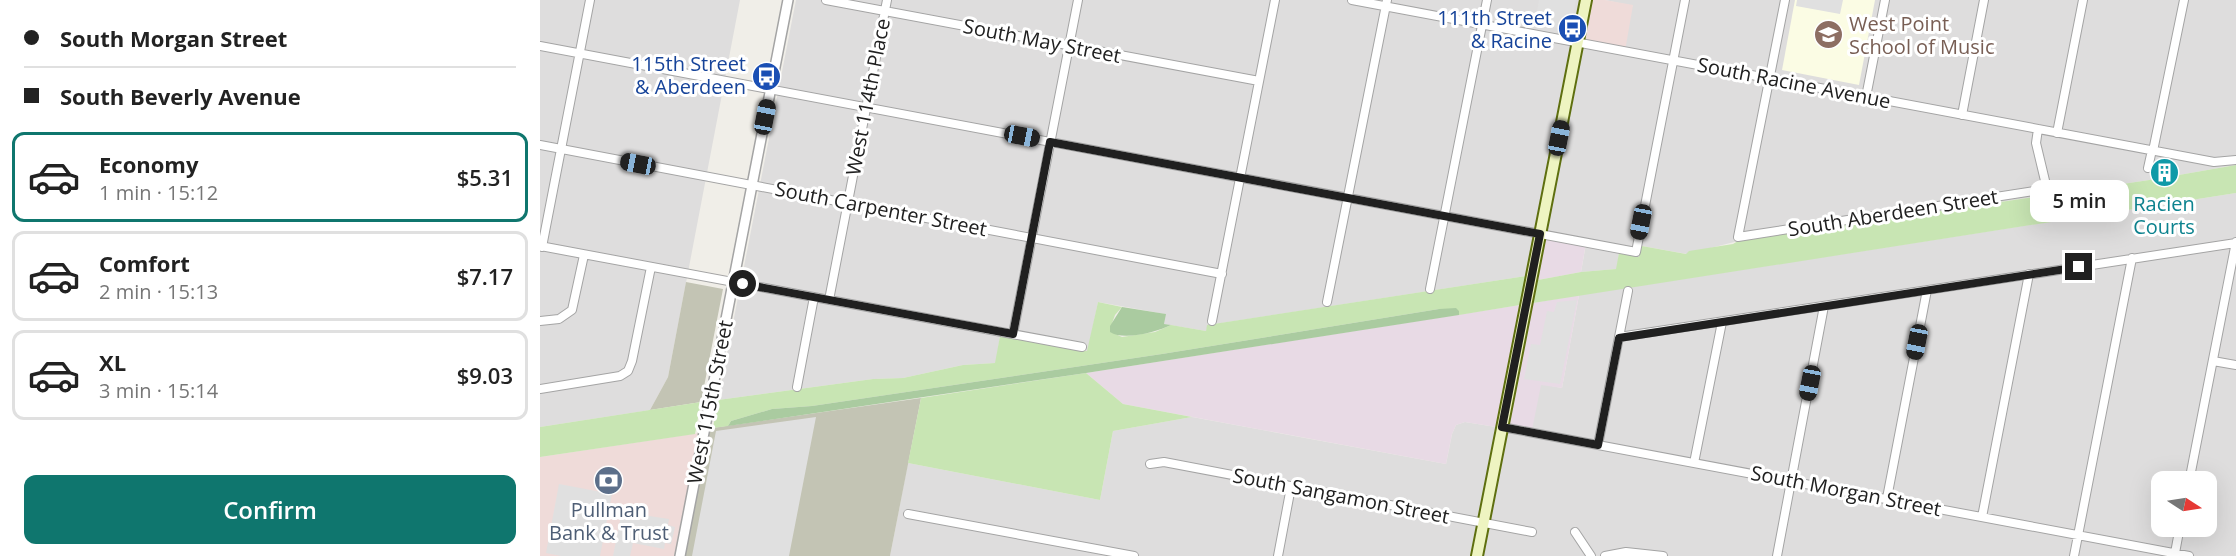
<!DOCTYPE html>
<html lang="en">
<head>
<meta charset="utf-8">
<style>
  :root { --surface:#fff; --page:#f6f6f6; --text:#222; --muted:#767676; --line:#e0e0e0; --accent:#0f766e }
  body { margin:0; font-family:"Open Sans",sans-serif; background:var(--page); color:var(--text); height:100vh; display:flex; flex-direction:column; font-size:22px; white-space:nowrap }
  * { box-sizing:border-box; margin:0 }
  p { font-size:20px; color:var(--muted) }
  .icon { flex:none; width:33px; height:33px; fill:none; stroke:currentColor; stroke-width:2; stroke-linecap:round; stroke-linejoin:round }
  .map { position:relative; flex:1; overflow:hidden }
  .drawer { display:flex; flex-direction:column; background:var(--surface); width:540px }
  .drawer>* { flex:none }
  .guide { display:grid; align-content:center; height:132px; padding:0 24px; background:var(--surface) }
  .needle { width:39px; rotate:102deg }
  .buttons { position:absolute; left:1611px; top:471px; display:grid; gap:12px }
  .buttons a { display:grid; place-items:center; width:66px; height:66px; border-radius:12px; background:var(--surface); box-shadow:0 6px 24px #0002; font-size:30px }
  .end { position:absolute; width:27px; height:27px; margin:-14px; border:8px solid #202020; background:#fff; box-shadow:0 0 0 3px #fff }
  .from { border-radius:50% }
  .bubble { position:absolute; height:42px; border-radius:12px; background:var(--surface); box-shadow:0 6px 24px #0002; font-size:20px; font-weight:600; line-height:42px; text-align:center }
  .car { position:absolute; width:18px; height:36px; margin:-18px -9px; border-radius:8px; box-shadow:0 0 4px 2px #0007; background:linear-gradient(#222 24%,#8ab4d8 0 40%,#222 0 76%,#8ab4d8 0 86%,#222 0) }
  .guide b { display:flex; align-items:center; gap:21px; height:57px; font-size:22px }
  .guide b+b { border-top:2px solid var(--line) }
  .guide i { width:15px; height:15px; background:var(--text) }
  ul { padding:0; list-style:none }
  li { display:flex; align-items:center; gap:18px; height:90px; margin:0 12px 9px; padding:0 12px; border:3px solid var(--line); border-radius:12px }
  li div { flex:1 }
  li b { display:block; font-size:22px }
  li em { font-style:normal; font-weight:600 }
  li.current { border-color:var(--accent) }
  li>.icon { width:54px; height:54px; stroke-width:1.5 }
  .primary-button { display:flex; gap:12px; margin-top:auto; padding:12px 24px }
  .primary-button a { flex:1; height:69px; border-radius:12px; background:var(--accent); color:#fff; font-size:24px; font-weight:600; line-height:69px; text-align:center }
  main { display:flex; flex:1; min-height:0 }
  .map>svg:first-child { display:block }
  .residential { fill:#dedddd; fill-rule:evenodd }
  .commercial { fill:#efdbd9 }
  .industrial { fill:#e8dae5 }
  .education { fill:#fbfce4 }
  .construction { fill:#c3c4b4 }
  .grass { fill:#c8e5b3 }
  .forest { fill:#aacba0 }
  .parking { fill:#e0e0e0 }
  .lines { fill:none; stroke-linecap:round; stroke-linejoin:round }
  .minor-casing { stroke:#a4a4a4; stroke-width:10 }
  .tertiary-casing { stroke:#a4a4a4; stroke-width:12 }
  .secondary-casing { stroke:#5e6f0f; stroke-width:14 }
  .minor { stroke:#fff; stroke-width:8 }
  .tertiary { stroke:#fff; stroke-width:9 }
  .secondary { stroke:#eef4c1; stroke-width:10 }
  .route { stroke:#202020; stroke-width:8 }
  .labels { text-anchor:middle; stroke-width:6; stroke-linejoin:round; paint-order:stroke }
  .transit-label { font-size:20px; fill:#164399; stroke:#fff; text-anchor:end }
  .education-label { font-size:20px; fill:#785e54; stroke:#fff; text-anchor:start }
  .street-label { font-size:20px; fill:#202020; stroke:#fff }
  .culture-label { font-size:20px; fill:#0d838f; stroke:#fff }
  .service-label { font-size:20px; fill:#4e5e75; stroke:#fff }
</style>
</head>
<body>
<main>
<section class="drawer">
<div class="guide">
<b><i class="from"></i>South Morgan Street</b>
<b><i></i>South Beverly Avenue</b>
</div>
<ul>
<li class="current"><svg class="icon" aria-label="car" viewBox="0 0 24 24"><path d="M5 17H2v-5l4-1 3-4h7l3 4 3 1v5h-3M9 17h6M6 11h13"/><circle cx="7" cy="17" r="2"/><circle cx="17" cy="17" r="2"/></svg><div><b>Economy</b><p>1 min · 15:12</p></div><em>$5.31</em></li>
<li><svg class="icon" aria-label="car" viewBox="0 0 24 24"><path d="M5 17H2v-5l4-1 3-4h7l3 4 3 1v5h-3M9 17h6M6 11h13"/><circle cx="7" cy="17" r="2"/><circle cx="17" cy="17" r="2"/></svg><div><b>Comfort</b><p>2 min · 15:13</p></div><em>$7.17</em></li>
<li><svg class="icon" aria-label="car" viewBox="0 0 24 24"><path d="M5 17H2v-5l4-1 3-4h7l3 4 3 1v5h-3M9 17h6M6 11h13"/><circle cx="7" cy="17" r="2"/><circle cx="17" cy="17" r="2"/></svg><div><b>XL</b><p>3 min · 15:14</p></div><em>$9.03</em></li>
</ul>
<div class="primary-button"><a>Confirm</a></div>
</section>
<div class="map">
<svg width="1696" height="556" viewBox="0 0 1696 556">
  <rect width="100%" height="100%" fill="#f0eee8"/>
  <path class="residential" d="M 0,0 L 200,0 L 128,377 L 110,410 L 0,427 Z
    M 256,0 L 1040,0 L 986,276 L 668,325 L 666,331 L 624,324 L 625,314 L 558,302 L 548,351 L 460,336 L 456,363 L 423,365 L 363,378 L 333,379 L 178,400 Z
    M 1065,0 L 1696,0 L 1696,165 L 1616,179 L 1198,241 L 1147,254 L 1102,246 L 1100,257 L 1079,254 L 1077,269 L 1041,272 L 1046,244 L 1006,236 L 1044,44 L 1093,6 Z
    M 1696,193 L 1696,556 L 943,556 L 969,426 L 1001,384 L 1022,388 L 1039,295 ZM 1622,482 L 1666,482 L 1666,526 L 1622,526 Z
    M 652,417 L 906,464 L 912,434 L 916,425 L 925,422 L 956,427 L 931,556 L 350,556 L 368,463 L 560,500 L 573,431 Z"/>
  <path class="commercial" d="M 1052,0 L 1065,0 L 1093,5 L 1085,51 L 1044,44 Z
    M 159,433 L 134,556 L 0,556 L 0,457 Z"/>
  <path class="industrial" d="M 1006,236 L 1046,243 L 1041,272 L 998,280 Z
    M 1039,295 L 1022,388 L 1001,385 L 992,430 L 969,426 L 993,303 Z
    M 980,305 L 956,427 L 925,422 L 916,425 L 912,434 L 906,464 L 583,404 L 546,373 Z"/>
  <path class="education" d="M 1255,0 L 1335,0 L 1319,85 L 1242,70 Z"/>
  <path class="construction" d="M 146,282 L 183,289 L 161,402 L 110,410 L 128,377 Z
    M 381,398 L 350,556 L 140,556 L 165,429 Z"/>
  <path class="grass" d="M 1696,165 L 1696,193 L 993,303 L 998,280 L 1041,272 L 1076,269 L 1079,253 L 1099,257 L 1102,246 L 1146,254 L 1149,251 L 1193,244 L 1198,241 L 1616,179 Z
    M 986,276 L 980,305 L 919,315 L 919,311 L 899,309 L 622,354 L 272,406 L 232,409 L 191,421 L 188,426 L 173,428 L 178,400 L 333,379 L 363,378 L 423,365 L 455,363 L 460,336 L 547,351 L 558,302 L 582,307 L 575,315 L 570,329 L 571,332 L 582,337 L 615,332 L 631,325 L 666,331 L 667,325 Z
    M 546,373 L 583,404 L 652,417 L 573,431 L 560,500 L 368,463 L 381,398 Z
    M 161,402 L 155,434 L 0,457 L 0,427 Z"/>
  <path class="forest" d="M 582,307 L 626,314 L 624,324 L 631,325 C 617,332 583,341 570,332 L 570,326 Z
    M 916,308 L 919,311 L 919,315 L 546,373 L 188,426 L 191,421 L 232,409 L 272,406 L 622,354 L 899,309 Z"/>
  <path class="parking" d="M 999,0 L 1036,0 L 1030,30 L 995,24 Z
    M 1257,0 L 1303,0 L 1300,14 L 1256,6 Z
    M 1037,300 L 1020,384 L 984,379 L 991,344 L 1000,345 L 1007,311 L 1014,312 L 1017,302 Z
    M 276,417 L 249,556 L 152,556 L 176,431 Z
    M 19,484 L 72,494 L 60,556 L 21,556 L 6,553 Z
    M 103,515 L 129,519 L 128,525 L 135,527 L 131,544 L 125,543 L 124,549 L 93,543 L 90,556 L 73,556 L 81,516 L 102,520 Z"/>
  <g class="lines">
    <defs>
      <path id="minor" d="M 286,0 L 719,81
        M 812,0 L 1674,162 L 1696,160
        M 1245,0 L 1198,237 L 1507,189 L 1496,143 L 1498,129
        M 0,46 L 1096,252 L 1145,0
        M 1326,97 L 1345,0
        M 1422,115 L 1444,0
        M 1517,133 L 1543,0
        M 0,145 L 682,274
        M 1613,151 L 1644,0
        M 1608,168 L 1612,150
        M 0,246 L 542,347
        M 2,247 L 50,0
        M 890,289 L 947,0
        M 289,300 L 347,0
        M 787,302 L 847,0
        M 0,321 L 19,319 L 32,310 L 44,255
        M 672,321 L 735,0
        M 473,334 L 538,0
        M 1079,337 L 1696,243
        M 1673,361 L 1696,365
        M 257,387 L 274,297
        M 0,389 L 80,376 L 88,371 L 92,361 L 111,267
        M 962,427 L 1649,556
        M 1058,445 L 1088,291
        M 1154,463 L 1182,322
        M 610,464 L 624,462 L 992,532
        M 1649,482 L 1696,242
        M 1347,498 L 1387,290
        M 368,514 L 594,556
        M 1442,517 L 1489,274
        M 1035,532 L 1051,556
        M 1635,553 L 1640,526
        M 738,556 L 751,487
        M 1065,556 L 1086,552 L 1123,556
        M 1237,556 L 1284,306
        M 1534,556 L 1592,258"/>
      <path id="tertiary" d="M 140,556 L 248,0"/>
      <path id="secondary" d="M 937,556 L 1046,0"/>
    </defs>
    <use href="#minor" class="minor-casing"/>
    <use href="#tertiary" class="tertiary-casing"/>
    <use href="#secondary" class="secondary-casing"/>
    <use href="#minor" class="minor"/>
    <use href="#tertiary" class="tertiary"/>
    <use href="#secondary" class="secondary"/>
  </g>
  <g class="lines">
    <path class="route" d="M 203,284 L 473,334 L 510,142 L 1000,234 L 962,427 L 1058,445 L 1079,338 L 1539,267"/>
  </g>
  <defs>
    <symbol id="bus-disc" viewBox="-11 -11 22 22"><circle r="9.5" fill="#1a4fb4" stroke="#fff"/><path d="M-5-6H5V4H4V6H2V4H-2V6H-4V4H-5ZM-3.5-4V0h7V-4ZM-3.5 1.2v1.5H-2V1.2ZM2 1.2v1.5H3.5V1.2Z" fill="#fff"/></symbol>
    <symbol id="school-disc" viewBox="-11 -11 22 22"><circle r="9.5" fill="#8d6e63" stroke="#fff"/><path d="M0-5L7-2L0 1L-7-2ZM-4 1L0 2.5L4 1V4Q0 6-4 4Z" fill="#fff"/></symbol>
    <symbol id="building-disc" viewBox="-11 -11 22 22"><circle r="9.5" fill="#0f9aa8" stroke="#fff"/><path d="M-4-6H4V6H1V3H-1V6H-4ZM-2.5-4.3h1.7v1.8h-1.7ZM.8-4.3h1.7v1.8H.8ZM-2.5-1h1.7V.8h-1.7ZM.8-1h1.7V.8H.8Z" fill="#fff"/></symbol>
    <symbol id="bank-disc" viewBox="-11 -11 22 22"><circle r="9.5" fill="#5c6f8a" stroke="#fff"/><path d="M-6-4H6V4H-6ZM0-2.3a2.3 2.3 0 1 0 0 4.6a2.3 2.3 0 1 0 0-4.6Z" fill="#fff"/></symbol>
  </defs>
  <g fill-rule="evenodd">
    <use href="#bus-disc" x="1016" y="12" width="33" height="33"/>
    <use href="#school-disc" x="1272" y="18" width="33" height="33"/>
    <use href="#bus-disc" x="210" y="60" width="33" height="33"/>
    <use href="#building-disc" x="1608" y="156" width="33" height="33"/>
    <use href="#bank-disc" x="52" y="464" width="33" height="33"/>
  </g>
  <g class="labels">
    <g class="transit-label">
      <text x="1012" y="25">111th Street<tspan x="1012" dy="23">&amp; Racine</tspan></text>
      <text x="206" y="71">115th Street<tspan x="206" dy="23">&amp; Aberdeen</tspan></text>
    </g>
    <g class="education-label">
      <text x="1309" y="31">West Point<tspan x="1309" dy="23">School of Music</tspan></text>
    </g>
    <g class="street-label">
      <text transform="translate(502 41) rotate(11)" y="7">South May Street</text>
      <text transform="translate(1254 83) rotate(11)" y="7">South Racine Avenue</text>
      <text transform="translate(328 97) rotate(-79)" y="7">West 114th Place</text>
      <text transform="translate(341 209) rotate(11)" y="7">South Carpenter Street</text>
      <text transform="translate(1353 213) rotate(-9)" y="7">South Aberdeen Street</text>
      <text transform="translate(170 402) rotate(-79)" y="7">West 115th Street</text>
      <text transform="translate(1306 491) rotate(11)" y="7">South Morgan Street</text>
      <text transform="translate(801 496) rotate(11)" y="7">South Sangamon Street</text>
    </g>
    <g class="culture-label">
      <text x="1624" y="211">Racien<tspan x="1624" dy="23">Courts</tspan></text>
    </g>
    <g class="service-label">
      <text x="69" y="517">Pullman<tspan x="69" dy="23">Bank &amp; Trust</tspan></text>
    </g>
  </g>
</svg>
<div class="buttons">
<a><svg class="needle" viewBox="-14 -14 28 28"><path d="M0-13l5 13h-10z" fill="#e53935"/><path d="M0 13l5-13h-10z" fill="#767676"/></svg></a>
</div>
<i class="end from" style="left:203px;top:284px"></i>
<i class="end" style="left:1539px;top:267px"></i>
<div class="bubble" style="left:1490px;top:180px;width:99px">5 min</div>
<i class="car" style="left:225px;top:117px;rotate:11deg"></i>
<i class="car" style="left:482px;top:136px;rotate:101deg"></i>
<i class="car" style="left:1019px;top:138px;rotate:11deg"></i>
<i class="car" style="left:98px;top:164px;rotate:281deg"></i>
<i class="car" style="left:1101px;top:222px;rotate:191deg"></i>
<i class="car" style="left:1377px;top:342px;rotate:191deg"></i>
<i class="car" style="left:1270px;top:383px;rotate:191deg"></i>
</div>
</main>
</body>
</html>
